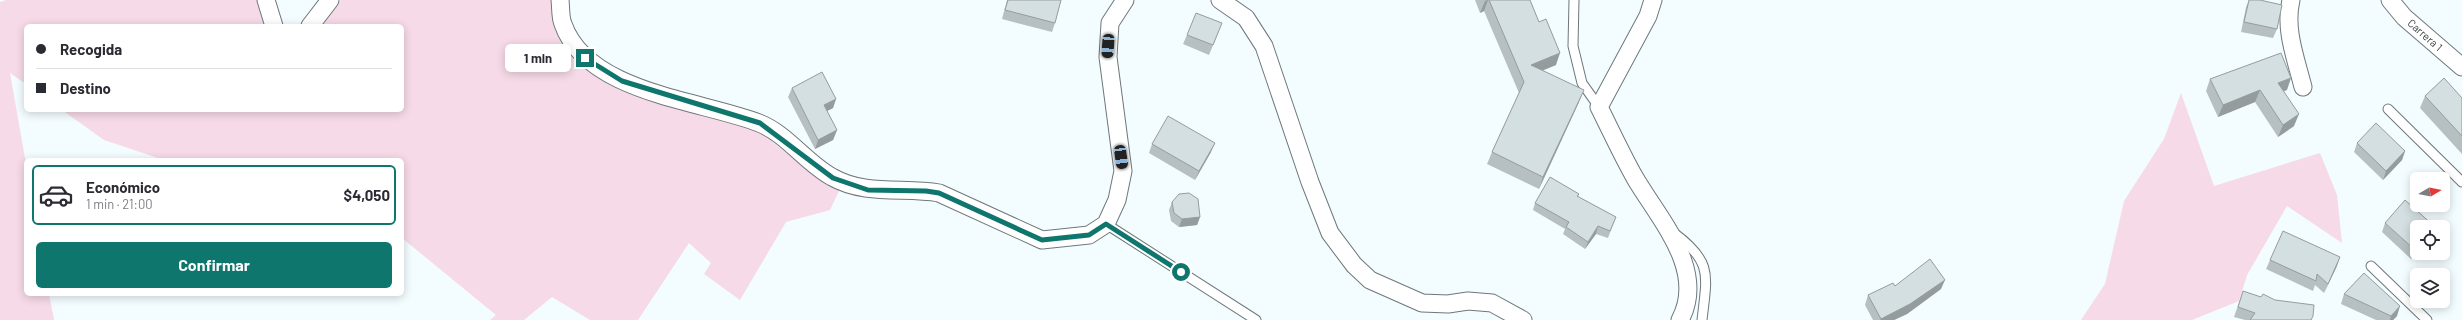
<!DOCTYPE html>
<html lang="es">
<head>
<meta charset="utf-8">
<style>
  :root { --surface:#fff; --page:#f7f7f7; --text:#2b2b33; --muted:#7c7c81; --line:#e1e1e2; --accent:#0f766e }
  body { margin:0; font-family:Barlow,sans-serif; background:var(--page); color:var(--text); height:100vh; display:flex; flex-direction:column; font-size:15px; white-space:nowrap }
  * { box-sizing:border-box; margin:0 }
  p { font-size:13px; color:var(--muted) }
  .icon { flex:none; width:22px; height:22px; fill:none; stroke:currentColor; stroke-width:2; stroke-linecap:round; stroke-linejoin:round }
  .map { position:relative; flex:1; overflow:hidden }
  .details { position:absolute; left:24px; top:158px; width:380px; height:138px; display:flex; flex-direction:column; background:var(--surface); border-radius:6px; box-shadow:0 2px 10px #0003 }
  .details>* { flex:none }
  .top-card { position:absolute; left:24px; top:24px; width:380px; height:88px; border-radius:6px; box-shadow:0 2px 10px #0003; display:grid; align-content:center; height:88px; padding:0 12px; background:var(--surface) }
  .needle { width:26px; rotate:80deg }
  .fabs { position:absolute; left:2410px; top:172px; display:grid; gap:8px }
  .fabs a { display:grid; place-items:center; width:40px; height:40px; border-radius:6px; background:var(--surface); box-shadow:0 2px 10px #0003; font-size:20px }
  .end { position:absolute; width:18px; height:18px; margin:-9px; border:5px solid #0f766e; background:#fff; box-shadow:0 0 0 2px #fff }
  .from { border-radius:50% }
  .bubble { position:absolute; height:28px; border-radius:6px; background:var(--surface); box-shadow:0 2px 10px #0003; font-size:13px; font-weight:700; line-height:28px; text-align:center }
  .car { position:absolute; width:12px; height:24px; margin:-12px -6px; border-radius:5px; box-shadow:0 0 3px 1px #0007; background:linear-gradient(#222 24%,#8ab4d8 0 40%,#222 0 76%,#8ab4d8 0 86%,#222 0) }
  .top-card b { display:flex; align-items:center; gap:14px; height:38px; font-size:15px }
  .top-card b+b { border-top:1px solid var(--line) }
  .top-card i { width:10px; height:10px; background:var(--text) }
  ul { padding:7px 0 0; list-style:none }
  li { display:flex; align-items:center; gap:12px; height:60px; margin:0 8px 6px; padding:0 4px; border:2px solid transparent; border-radius:6px }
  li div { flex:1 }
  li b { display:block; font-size:15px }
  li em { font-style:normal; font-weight:700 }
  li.on { border-color:var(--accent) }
  li>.icon { width:36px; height:36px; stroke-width:1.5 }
  .primary-button { display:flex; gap:8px; margin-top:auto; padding:8px 12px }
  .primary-button a { flex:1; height:46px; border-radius:6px; background:var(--accent); color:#fff; font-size:16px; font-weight:700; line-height:46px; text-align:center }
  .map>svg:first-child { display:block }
  .green { fill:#f6dae7 }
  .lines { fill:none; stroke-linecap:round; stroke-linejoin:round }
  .service-casing { stroke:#6e787b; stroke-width:11 }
  .minor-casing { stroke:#6e787b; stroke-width:19 }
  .service { stroke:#fff; stroke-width:9 }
  .minor { stroke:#fff; stroke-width:17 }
  .wall { fill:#b6c0c2 }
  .shaded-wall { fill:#949c9e }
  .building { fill:#d4dfe2; stroke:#949c9e }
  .route { stroke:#0f766e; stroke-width:5 }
  .labels { text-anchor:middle; stroke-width:4; stroke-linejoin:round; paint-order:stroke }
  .street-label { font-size:11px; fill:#333839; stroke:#fff }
</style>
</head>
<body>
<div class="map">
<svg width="2462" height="320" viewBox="0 0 2462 320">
  <rect width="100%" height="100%" fill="#f3fcfe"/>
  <path class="green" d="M 6,0 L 259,0 L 265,26 L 26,26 L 26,84 L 10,73 L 26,164 L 26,294 L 49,294 L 54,320 L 0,320 L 0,2 Z
    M 341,0 L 553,0 L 566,47 L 579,63 L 620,89 L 757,130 L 829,186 L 840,189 L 830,210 L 786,222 L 740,300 L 704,274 L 711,263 L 689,243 L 638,320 L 590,320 L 552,297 L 524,320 L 490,320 L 496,315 L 402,238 L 402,160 L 164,160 L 104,140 L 62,110 L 402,110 L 402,26 L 319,26 L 329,10 Z
    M 2181,93 L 2214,186 L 2320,153 L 2337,195 L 2342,243 L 2287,206 L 2247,275 L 2239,301 L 2192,320 L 2081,320 L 2105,284 L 2124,201 L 2164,139 Z"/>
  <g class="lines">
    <defs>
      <path id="service" d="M 1574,0 L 1573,46 L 1582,83 L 1599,107
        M 2388,109 L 2462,182
        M 1106,224 L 1256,320
        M 1674,233 C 1713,262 1707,275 1702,320
        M 2371,266 L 2427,320"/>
      <path id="minor" d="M 266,0 L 274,26
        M 560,0 C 561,7 560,17 563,24 C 587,93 700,100 759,123 C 787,134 806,163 832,177 C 865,196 904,187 939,193 L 1042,240 L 1089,235 L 1106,224 L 1117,200 L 1123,171 L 1108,57 L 1110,23 L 1125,0
        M 1220,0 L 1246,18 L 1264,46 L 1310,182 L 1330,233 L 1354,265 L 1370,280 L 1422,303 L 1448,304 L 1468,301 L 1492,303 L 1523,320
        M 1653,0 L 1648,16 L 1599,107 C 1611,131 1622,155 1635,178 C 1659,219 1707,270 1680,320
        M 2291,0 C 2284,29 2296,59 2303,87
        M 2390,0 L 2404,17 L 2462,67
        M 310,26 L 330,0"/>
    </defs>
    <use href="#service" class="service-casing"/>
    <use href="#minor" class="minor-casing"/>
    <use href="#service" class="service"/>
    <use href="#minor" class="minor"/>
  </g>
  <path class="wall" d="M 1007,0 L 1061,0 L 1055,23 L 1052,32 L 1002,19 Z
    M 1475,0 L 1530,0 L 1556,65 L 1542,70 L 1579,102 L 1539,189 L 1487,164 L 1492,152 L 1519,93 L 1484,11 L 1480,13 Z
    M 2249,0 L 2260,0 L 2277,29 L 2273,38 L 2241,32 L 2246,7 Z
    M 1218,33 L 1209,55 L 1183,44 L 1187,35 Z
    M 2210,79 L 2287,90 L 2283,91 L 2294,126 L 2278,137 L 2255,102 L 2218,117 L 2206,91 Z
    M 792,88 L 836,99 L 833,108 L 827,111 L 837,130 L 833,140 L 815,149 L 788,97 Z
    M 2425,96 L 2462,98 L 2462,154 L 2420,108 Z
    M 2357,143 L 2405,151 L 2402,160 L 2383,180 L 2354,152 Z
    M 1152,144 L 1211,152 L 1195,180 L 1149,153 Z
    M 1579,194 L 1578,197 L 1616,217 L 1608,238 L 1596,234 L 1585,249 L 1563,234 L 1565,229 L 1533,210 L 1535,203 Z
    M 1172,202 L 1200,217 L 1197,225 L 1179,227 L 1171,221 L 1169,210 Z
    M 2385,223 L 2417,252 L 2411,259 L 2382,232 Z
    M 2270,260 L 2337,266 L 2324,293 L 2315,285 L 2313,291 L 2266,269 Z
    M 1895,286 L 1941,289 L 1907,314 L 1894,320 L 1873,320 L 1865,305 L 1868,295 Z
    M 2243,291 L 2312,320 L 2245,320 L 2234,317 Z
    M 2344,294 L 2397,316 L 2393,320 L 2376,320 L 2341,304 Z"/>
  <path class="shaded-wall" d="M 1487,0 L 1488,0 L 1484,11 L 1480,13 L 1485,1 Z
    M 1560,53 L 1556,65 L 1527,77 L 1531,65 Z
    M 2291,78 L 2287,90 L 2273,95 L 2278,83 Z
    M 1584,90 L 1579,102 L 1539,189 L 1543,177 Z
    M 2260,90 L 2255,102 L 2218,117 L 2223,105 Z
    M 836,99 L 833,108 L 821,114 L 824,105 Z
    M 2299,114 L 2294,126 L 2278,137 L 2283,125 Z
    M 837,130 L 833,140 L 815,149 L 818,140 Z
    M 1215,143 L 1211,152 L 1195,180 L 1199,171 Z
    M 2405,151 L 2402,160 L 2383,180 L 2386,171 Z
    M 1200,217 L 1197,225 L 1179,227 L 1182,219 Z
    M 1598,226 L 1596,234 L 1585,249 L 1588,242 Z
    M 2417,246 L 2417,252 L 2411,259 L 2414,249 Z
    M 2340,257 L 2337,266 L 2324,293 Z
    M 1945,280 L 1941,289 L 1907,314 L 1894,320 L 1880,320 L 1881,319 Z
    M 2400,306 L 2397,316 L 2393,320 L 2390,320 L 2391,316 Z"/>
  <path class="building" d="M 1008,0 L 1061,0 L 1055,23 L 1005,10 Z
    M 1489,0 L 1530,0 L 1539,22 L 1546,19 L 1560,53 L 1531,65 L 1584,90 L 1543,177 L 1492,152 L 1524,82 Z
    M 2249,0 L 2260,0 L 2282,5 L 2277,29 L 2244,22 Z
    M 1196,13 L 1222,23 L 1213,45 L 1187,35 Z
    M 2281,53 L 2291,78 L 2278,83 L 2299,114 L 2283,125 L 2260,90 L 2223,105 L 2210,79 Z
    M 822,72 L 836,99 L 824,105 L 837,130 L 818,140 L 792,88 Z
    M 2444,78 L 2462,98 L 2462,136 L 2425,96 Z
    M 1168,116 L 1215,143 L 1199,171 L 1152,144 Z
    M 2376,123 L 2405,151 L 2386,171 L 2357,143 Z
    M 1550,177 L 1579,194 L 1577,196 L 1616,217 L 1610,231 L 1598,226 L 1588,242 L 1566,227 L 1569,222 L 1535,203 Z
    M 1189,193 L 1198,199 L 1200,217 L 1182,219 L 1174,213 L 1172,202 L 1179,194 Z
    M 2405,200 L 2434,226 L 2434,227 L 2417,227 L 2417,246 L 2414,249 L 2385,223 Z
    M 2283,231 L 2340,257 L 2328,284 L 2317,274 L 2316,281 L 2270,260 Z
    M 1930,259 L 1945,280 L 1910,304 L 1881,319 L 1868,295 L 1893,283 L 1895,286 Z
    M 2364,273 L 2400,306 L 2391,316 L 2344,294 Z
    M 2243,291 L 2261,297 L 2263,294 L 2275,300 L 2314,305 L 2313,316 L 2311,320 L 2250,320 L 2255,313 L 2238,307 Z"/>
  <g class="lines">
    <path class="route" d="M 585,58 L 622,81 L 760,123 L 833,178 L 868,190 L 926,191 L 939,193 L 1042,240 L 1089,235 L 1106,224 L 1181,272"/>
  </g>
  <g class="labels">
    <g class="street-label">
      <text transform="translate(2425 35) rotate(41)" y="4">Carrera 1</text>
    </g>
  </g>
</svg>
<div class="fabs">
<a><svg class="needle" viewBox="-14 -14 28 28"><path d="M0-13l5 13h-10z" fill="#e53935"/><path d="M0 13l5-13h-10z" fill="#7c7c81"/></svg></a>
<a><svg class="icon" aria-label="locate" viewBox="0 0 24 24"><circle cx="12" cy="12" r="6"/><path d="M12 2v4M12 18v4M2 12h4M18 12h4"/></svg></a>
<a><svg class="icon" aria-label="layers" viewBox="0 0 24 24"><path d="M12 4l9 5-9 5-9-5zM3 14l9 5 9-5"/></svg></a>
</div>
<i class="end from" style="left:1181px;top:272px"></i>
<i class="end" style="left:585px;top:58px"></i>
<div class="bubble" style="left:505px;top:44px;width:66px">1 min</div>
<i class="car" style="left:1108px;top:46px;rotate:184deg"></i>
<i class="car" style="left:1121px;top:157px;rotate:172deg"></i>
<div class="top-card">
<b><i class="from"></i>Recogida</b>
<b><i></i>Destino</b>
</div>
<section class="details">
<ul>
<li class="on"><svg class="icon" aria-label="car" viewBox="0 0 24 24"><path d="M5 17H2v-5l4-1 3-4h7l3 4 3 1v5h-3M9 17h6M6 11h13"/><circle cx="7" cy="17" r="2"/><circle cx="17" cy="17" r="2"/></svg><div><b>Económico</b><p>1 min · 21:00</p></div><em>$4,050</em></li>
</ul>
<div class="primary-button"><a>Confirmar</a></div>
</section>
</div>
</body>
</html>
